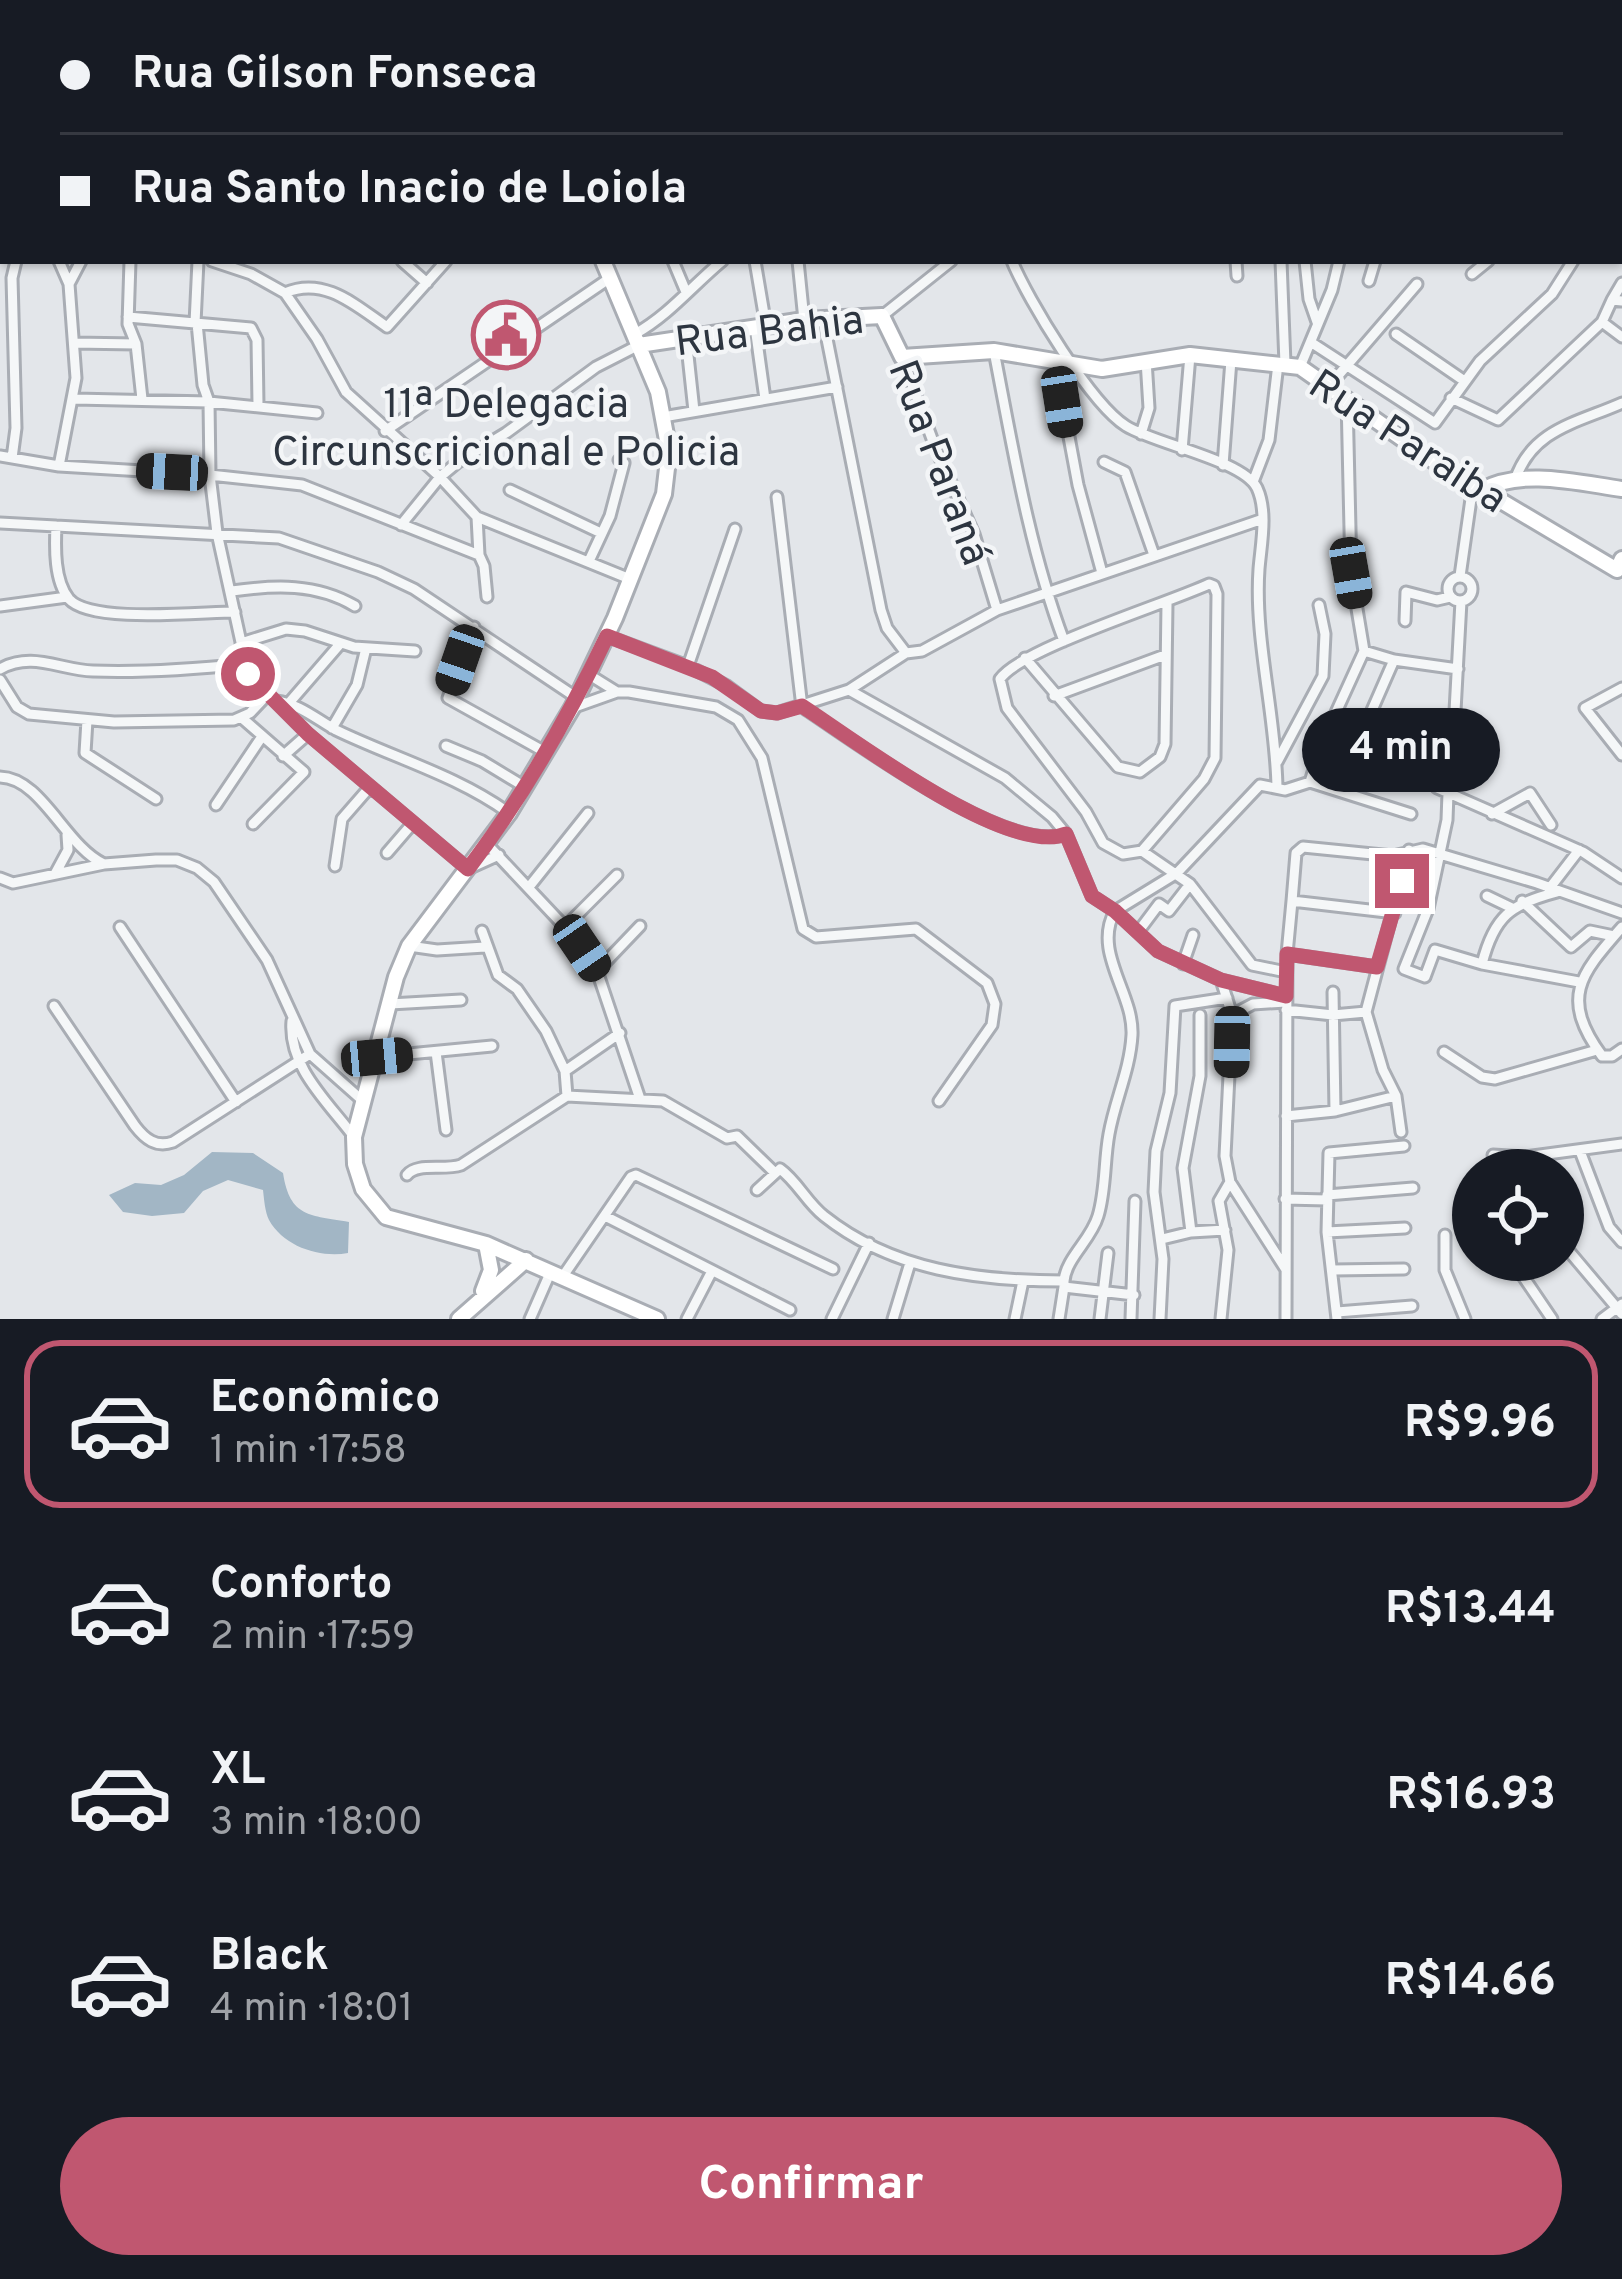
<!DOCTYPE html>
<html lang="pt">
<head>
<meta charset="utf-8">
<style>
  :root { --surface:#171b24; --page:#242831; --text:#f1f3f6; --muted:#9ea1a6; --line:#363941; --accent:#c05770 }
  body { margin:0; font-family:Overpass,sans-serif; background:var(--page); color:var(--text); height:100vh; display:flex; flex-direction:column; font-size:45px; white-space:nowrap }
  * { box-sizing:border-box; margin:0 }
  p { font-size:39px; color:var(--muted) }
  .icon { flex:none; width:66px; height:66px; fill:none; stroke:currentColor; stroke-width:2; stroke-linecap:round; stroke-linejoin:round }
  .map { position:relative; height:1319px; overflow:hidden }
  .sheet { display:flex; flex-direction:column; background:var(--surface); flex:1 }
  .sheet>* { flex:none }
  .top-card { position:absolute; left:0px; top:0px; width:1623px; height:264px; box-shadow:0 3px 9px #0004; display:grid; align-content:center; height:264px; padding:0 60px; background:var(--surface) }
  .buttons { position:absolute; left:1452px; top:1149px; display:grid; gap:24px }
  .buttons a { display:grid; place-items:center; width:132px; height:132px; border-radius:50%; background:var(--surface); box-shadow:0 3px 9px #0004; font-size:60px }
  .end { position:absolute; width:54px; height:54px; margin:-27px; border:15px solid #c05770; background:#fff; box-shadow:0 0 0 6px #fff }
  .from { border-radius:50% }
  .bubble { position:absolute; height:84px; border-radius:42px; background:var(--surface); box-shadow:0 3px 9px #0004; font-size:39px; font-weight:700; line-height:84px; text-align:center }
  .car { position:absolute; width:36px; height:72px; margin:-36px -18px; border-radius:15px; box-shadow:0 0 9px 3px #0007; background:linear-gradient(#222 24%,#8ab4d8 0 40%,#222 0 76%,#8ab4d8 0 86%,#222 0) }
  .top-card b { display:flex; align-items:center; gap:42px; height:114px; font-size:45px }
  .top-card b+b { border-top:3px solid var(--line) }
  .top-card i { width:30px; height:30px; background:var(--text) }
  ul { padding:21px 0 0; list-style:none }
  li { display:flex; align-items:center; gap:36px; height:168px; margin:0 24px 18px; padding:0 36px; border:6px solid transparent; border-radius:36px }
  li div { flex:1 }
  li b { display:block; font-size:45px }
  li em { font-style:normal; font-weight:700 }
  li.on { border-color:var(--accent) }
  li>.icon { width:108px; height:108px; stroke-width:1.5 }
  .button { display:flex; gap:24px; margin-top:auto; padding:24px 60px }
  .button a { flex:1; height:138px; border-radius:72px; background:var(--accent); color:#fff; font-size:48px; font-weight:700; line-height:138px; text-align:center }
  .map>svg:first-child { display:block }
  .water { fill:#a2b6c5 }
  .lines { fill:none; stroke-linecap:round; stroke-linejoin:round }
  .street-casing { stroke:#a9adb4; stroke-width:15 }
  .secondary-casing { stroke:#a9adb4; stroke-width:20 }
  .street { stroke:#f5f7f8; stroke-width:9 }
  .secondary { stroke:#fff; stroke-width:14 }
  .route { stroke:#c05770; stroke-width:15 }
  .labels { text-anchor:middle; stroke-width:9; stroke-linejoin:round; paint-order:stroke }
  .street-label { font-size:42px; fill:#2d3540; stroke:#f3f5f7 }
  .poi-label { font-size:42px; fill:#2d3540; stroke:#f3f5f7 }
</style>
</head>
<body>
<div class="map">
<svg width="1622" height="1319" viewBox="0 0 1622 1319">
  <rect width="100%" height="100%" fill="#e3e6ea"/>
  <path class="water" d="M 212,1152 L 253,1153 L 283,1173 C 290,1218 310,1215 349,1222 L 348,1253 C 320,1258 284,1247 269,1220 C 265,1212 264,1199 263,1190 L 228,1180 L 203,1191 L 184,1213 L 152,1216 L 123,1212 L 109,1195 L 135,1183 L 161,1185 L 184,1175 Z"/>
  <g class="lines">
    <defs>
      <path id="street" d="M 639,0 L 643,3
        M 953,0 L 955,3
        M 1235,0 L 1236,3
        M 1277,0 L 1277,3
        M 1464,0 L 1466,3
        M 1533,0 L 1533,3
        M 62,3 L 63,0
        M 222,3 L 222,0
        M 289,3 L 290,0
        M 331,3 L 331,0
        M 342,3 L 347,0
        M 403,3 L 407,0
        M 461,3 L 467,0
        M 740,3 L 741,0
        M 897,3 L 898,0
        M 1024,3 L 1027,0
        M 1113,3 L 1115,0
        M 1327,3 L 1327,0
        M 1394,3 L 1395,0
        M 0,69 L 1,66
        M 0,116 L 3,122
        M 1620,161 L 1622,162
        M 1620,192 L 1622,189
        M 0,193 L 3,195
        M 59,261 L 69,284
        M 130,261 L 128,324 L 136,344 L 142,399
        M 212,261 L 251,274 L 285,293 L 317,339 L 346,392 L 440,477 L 477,517 L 630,579
        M 402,261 L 427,283
        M 673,261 L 686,292
        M 755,261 L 766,326
        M 798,261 L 804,320
        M 1012,261 C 1028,300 1091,404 1126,426 C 1155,444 1243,460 1257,488 C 1268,512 1261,544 1259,569 C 1254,639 1276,716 1277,788
        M 1236,261 L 1237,276
        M 1281,261 L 1285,364
        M 1305,261 L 1309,299 L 1317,322
        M 1472,274 L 1488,261
        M 1369,281 L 1375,261
        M 285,293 C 324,276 355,305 387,327 L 446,261
        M 1612,300 L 1622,283
        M 882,316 L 951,261
        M 128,317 L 251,328 L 257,340 L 258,405
        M 823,319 L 881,610 L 887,628 L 906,653
        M 1602,322 L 1622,337
        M 195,323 L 198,261
        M 197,323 L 203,385 L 209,402 L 210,475 L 217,533 L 248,674 L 308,734 L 468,869 L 499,855
        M 755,327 L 765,399
        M 635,334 C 669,315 692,286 722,261
        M 1396,334 L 1463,380
        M 686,337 L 694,411
        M 74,343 L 136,344
        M 1312,343 L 1435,423 L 1480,361 L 1552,294 L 1573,261
        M 994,351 C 1013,449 1029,548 1064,641
        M 902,357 L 935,447 L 974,534 L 997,610
        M 1055,362 L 1078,485 L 1102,573
        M 1300,367 L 1332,290 L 1339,261
        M 1330,385 L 1417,284
        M 1451,398 L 1498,420 L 1602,322 L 1612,300 L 1622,301
        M 75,399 L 209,402 L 317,413
        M 663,417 L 837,387
        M 385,431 L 610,278
        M 1141,434 L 1149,408 L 1146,360
        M 1182,450 L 1190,355
        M 0,456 L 59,466 L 210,475 L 302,485 L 479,555
        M 12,458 L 16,428 L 12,278 L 16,261
        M 1104,462 L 1125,472 L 1154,555
        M 1223,465 L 1231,360
        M 59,466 L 76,378 L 69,284 L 81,261
        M 1515,480 C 1532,429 1577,423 1622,403
        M 1253,482 L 1269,440 L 1278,364
        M 510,490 L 601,533
        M 777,497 L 802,707
        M 477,517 L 479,555 L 484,566 L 487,597
        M 0,523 L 279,538 L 378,572 L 414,589 L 577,698
        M 401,525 L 440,477 L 458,462 L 506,433 L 596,367 L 639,345
        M 56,526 C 55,547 54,581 69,599 C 91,624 201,612 235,612
        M 589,561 L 610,516 L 624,463 L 619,460
        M 1460,576 L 1473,485
        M1448 589a12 12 0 1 1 24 0a12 12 0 1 1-24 0Z
        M 1209,584 L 1214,586 L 1217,594 L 1215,758 L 1204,779 L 1142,851 L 1123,854 L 1103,843 L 1086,812 L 1007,708 L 1000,679 C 1020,649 1166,604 1209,584 Z
        M 232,591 C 275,585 316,583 355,606
        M 0,606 L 67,597
        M 1405,621 L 1406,592 L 1437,600 L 1450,597
        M 474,627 L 448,698 L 545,752
        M 607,636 L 688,666 L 727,686 L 761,711 L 777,713 L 849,690 L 906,653 L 922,651 L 997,610 L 1263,519
        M 241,643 L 286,629 L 305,631 L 354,647 L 415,651
        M 1364,651 L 1394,660 L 1458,669
        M 1025,658 L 1118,767 L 1140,772 L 1160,757 L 1165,744 L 1167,604
        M 688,666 L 735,529
        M 0,669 C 32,651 60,670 93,671 C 143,673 196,669 246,664
        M 588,674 L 617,692
        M 0,680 L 17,707 L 29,714 L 114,722 L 234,720 L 250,713 L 268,694
        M 1622,688 L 1585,708 L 1622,755
        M 849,690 L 1005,778 L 1052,817 L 1066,834 L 1092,896 L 1115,911 L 1158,951 L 1221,980 L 1286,996
        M 1054,696 L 1165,655
        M 276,701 C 300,704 316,719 336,730 C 394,758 456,775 509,813
        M 289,703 L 340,644
        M 802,707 C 853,740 1008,856 1066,834
        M 572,708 L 617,692 L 629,692 L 716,707 L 738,720 L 762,758 L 803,929 L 816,937 L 916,929 L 987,983 L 995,1004 L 992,1025 L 939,1101
        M 1455,711 L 1461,601
        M 242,718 L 304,772 L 253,824
        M 87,720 L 85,753 L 156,799
        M 332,728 L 357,685 L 366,648
        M 1362,733 L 1394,660
        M 446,746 L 482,761 L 525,787
        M 283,756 L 308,734
        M 1277,762 L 1323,676 L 1325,634 L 1319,605
        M 0,777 C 42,778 65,846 104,864
        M 1310,782 L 1322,743 L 1364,651 L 1351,573 L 1347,398
        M 1437,788 L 1583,852 L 1622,878
        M 1448,793 L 1447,820 L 1428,909 L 1404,969 L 1425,977 L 1435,950 L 1482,964 L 1579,982
        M 216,805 L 261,738
        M 1492,814 L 1530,793 L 1551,825
        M 487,844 L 565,927 L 597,971 L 640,1099
        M 1142,851 L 1190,884 L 1252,965 L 1286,972
        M 387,853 L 412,824
        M 335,866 L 342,819 L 369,788
        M 55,874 L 68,850 L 67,835
        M 0,878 L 13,883 L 104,864 L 156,860 L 177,860 L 197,868 L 214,882 L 267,960 L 310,1054 L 363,1101
        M 529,887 L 588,813
        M 1549,889 L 1579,850
        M 1487,896 L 1512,908
        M 1292,901 L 1296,853 L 1303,847 L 1393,856 L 1423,849 L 1537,883 L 1622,913
        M 1522,901 L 1571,947 L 1590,931 L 1614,936
        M 120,927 L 236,1102
        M 565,927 L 617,875
        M 1622,927 C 1581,974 1559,997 1602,1056 L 1612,1056 L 1622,1049
        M 482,931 L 498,975 L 517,989 L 546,1031 L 565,1071 L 567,1096
        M 1138,932 L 1159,904 L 1169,911 L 1190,884
        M 409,946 L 437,950 L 485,947
        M 1287,954 L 1377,967
        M 1183,964 L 1193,935
        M 1482,964 C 1494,916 1511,904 1557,892
        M 597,971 L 640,926
        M 1333,992 L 1335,1111
        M 390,1004 L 461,1000
        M 54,1006 L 135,1126 C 145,1139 156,1148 173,1142 L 310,1054
        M 1286,1010 L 1333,1015 L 1366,1012
        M 1232,1015 L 1253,1004 L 1286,1002
        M 292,1021 C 288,1067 328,1102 354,1137
        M 436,1052 L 446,1130
        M 1444,1052 L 1482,1077 L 1495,1079 L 1597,1050
        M 377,1057 L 492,1046
        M 565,1071 L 620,1033
        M 1286,1116 L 1335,1111 L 1396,1096
        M 1401,1132 L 1396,1096 L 1383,1070 L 1366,1012 L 1409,850
        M 1580,1151 L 1609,1227 L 1622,1242
        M 1493,1155 L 1525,1157 L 1622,1144
        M 407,1175 C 417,1162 444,1171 461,1165 L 567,1096 L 663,1101 L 727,1138 L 737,1136 L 773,1171
        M 1230,1182 L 1285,1268
        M 757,1190 L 780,1169 C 797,1181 807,1203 824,1216 C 893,1271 979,1281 1064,1281 C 1066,1258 1091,1240 1098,1216 C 1106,1190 1104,1161 1109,1134 C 1115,1100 1130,1070 1132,1035 C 1134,993 1092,952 1115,911 L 1177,873 L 1260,785 L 1285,790 L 1310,782 L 1411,814
        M 1327,1195 L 1413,1188
        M 1285,1199 L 1327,1200
        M 605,1216 L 790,1310
        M 1191,1232 L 1183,1168 L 1200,1076 L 1200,1015
        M 1327,1232 L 1405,1228
        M 1445,1235 L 1445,1270 L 1465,1319
        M 1162,1239 L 1191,1232 L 1225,1230
        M 1563,1244 L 1622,1314
        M 1512,1260 L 1552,1319
        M 1333,1270 L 1404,1269
        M 563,1276 L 631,1177 L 636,1175 L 833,1269
        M 1064,1281 L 1064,1287 L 1134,1295
        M 1337,1312 L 1412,1306
        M 530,1319 L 551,1271
        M 687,1319 L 712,1271
        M 832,1319 L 869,1243
        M 893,1319 L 910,1263
        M 1015,1319 L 1023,1281
        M 1059,1319 L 1064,1287
        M 1100,1319 L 1108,1253
        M 1131,1319 L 1135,1201
        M 1160,1319 L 1163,1259 L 1154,1192 L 1156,1151 L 1170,1093 L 1175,1006 L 1227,998
        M 1221,1319 L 1228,1250 L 1219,1201 L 1230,1182 L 1225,1156 L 1232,1015 L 1221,980
        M 1286,1319 L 1287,954 L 1292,901 L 1395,913
        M 1337,1319 L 1327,1232 L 1329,1153 L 1404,1146
        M 1602,1319 L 1622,1304"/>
      <path id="secondary" d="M 565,3 L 567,0
        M 603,261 L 658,392 L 669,451 L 664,494 L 615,618 L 572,708 L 509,813 L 409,946 L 396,977 L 354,1137 L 355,1164 L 363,1189 L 386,1217 L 486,1244 L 657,1319
        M 639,345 L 804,320 L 882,316 L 902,357 L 994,351 L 1102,369 L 1190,355 L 1300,367 L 1434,461 L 1617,570 L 1622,559
        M 1482,490 C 1523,468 1579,483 1622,489
        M 483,1291 L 491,1270 L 486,1244
        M 459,1319 L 526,1260"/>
    </defs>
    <use href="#street" class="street-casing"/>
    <use href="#secondary" class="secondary-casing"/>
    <use href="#street" class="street"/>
    <use href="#secondary" class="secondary"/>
  </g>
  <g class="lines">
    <path class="route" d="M 248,674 L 308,734 L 468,869 C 523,797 568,718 607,636 L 712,677 L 761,711 L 777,713 L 802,706 C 853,739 1008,857 1066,834 L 1092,896 L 1115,911 L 1158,951 L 1221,980 L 1286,996 L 1287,954 L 1377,967 L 1402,881"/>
  </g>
  <defs>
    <symbol id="civic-ring" viewBox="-11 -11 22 22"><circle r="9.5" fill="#f3f5f7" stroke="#c05770" stroke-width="1.5"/><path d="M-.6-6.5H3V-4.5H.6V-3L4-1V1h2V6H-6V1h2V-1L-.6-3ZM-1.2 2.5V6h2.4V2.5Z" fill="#c05770"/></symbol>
  </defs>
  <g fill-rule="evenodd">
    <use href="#civic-ring" x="468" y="297" width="76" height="76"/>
  </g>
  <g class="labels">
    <g class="street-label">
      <text transform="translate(769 329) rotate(-7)" y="15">Rua Bahia</text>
      <text transform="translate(1409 440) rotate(33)" y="15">Rua Paraiba</text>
      <text transform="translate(941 462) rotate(69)" y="15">Rua Paraná</text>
    </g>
    <g class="poi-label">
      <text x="506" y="417">11ª Delegacia<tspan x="506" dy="48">Circunscricional e Policia</tspan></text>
    </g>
  </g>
</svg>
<div class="buttons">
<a><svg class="icon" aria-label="locate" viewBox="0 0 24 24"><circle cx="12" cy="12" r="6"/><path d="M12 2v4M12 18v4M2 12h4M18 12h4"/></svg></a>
</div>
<i class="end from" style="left:248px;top:674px"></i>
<i class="end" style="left:1402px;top:881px"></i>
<div class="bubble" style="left:1302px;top:708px;width:198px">4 min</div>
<i class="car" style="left:1062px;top:402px;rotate:171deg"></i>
<i class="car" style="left:172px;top:472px;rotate:273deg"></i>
<i class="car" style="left:1351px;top:573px;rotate:170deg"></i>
<i class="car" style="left:460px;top:660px;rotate:199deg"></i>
<i class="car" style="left:582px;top:948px;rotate:146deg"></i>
<i class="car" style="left:1232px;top:1042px;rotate:181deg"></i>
<i class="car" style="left:377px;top:1057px;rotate:85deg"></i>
<div class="top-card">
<b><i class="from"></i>Rua Gilson Fonseca</b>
<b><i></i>Rua Santo Inacio de Loiola</b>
</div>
</div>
<section class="sheet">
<ul>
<li class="on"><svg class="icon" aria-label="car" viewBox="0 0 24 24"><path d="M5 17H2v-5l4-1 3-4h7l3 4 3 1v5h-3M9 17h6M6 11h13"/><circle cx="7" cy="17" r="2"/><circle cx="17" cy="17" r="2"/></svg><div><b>Econômico</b><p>1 min · 17:58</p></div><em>R$9.96</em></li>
<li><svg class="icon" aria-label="car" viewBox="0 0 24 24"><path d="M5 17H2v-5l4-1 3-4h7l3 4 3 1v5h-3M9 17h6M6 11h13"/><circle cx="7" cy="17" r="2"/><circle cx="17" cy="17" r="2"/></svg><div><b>Conforto</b><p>2 min · 17:59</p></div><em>R$13.44</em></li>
<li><svg class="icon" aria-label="car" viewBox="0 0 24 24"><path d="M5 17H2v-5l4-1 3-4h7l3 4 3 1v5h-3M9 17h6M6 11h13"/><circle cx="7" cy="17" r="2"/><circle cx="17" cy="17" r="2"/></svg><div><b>XL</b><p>3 min · 18:00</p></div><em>R$16.93</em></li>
<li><svg class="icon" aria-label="car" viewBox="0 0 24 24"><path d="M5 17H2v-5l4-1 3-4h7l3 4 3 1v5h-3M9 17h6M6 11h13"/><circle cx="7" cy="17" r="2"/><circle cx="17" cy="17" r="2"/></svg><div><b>Black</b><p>4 min · 18:01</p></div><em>R$14.66</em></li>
</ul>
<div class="button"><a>Confirmar</a></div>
</section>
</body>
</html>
